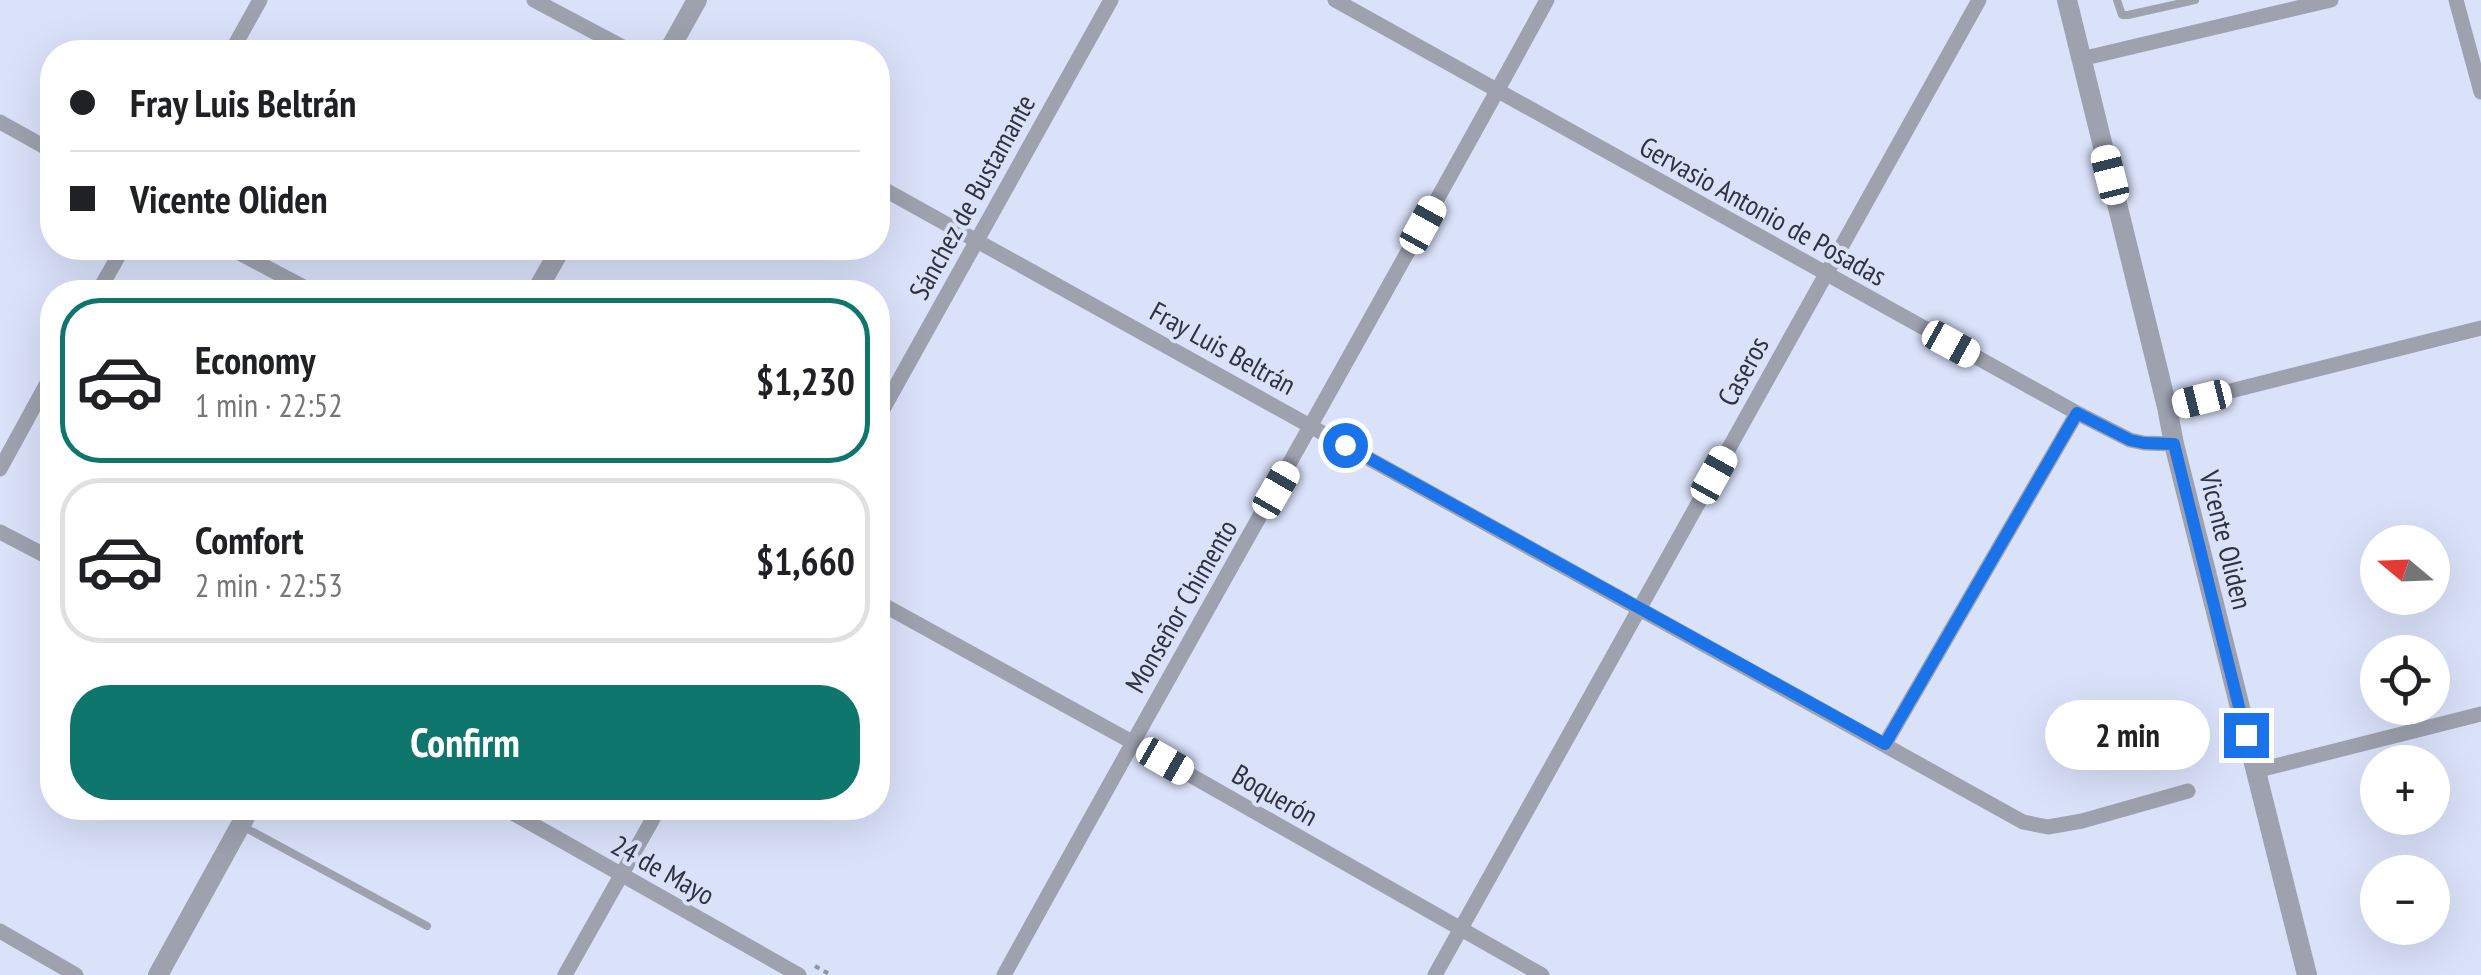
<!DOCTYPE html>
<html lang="en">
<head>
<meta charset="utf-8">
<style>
  :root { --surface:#fff; --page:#f2f2f2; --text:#202124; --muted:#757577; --line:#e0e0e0; --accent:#0f766e }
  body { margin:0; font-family:"PT Sans Narrow",sans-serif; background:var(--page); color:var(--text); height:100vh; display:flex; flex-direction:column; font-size:38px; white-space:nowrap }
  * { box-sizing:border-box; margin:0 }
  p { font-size:32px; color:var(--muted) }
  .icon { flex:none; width:55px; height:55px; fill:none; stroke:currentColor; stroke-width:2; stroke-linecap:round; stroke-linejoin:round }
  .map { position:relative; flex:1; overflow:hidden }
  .sheet { position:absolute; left:40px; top:280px; width:850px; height:540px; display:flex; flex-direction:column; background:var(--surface); border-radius:40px; box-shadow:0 10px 40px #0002 }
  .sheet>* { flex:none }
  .banner { position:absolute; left:40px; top:40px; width:850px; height:220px; border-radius:40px; box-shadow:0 10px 40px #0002; display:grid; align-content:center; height:220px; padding:0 30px; background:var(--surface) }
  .needle { width:65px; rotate:289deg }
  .fabs { position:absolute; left:2360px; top:525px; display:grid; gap:20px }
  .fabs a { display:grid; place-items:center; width:90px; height:90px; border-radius:50%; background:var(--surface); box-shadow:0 10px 40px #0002; font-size:50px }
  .end { position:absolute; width:45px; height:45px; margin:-22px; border:12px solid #1a73e8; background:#fff; box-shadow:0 0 0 5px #fff }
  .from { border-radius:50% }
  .bubble { position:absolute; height:70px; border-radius:35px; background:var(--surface); box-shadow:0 10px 40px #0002; font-size:32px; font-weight:800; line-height:70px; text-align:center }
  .car { position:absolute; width:30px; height:60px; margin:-30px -15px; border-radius:12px; box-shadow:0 0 8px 2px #0007; background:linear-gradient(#fff 24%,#345 0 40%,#fff 0 76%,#345 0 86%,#fff 0) }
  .banner b { display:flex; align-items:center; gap:35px; height:95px; font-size:38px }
  .banner b+b { border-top:2px solid var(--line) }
  .banner i { width:25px; height:25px; background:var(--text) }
  ul { padding:18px 0 0; list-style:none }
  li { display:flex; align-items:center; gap:30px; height:165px; margin:0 20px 15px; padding:0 10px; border:5px solid var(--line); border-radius:40px }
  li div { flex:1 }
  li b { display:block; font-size:38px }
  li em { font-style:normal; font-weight:800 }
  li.current { border-color:var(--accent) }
  li>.icon { width:90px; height:90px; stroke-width:1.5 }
  .button { display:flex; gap:20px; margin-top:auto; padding:20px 30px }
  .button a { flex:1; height:115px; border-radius:40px; background:var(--accent); color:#fff; font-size:40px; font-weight:800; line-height:115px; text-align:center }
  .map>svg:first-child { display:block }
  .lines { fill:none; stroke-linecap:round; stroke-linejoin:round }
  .path { stroke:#8f95a7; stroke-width:4; stroke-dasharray:5 5; stroke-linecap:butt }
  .service { stroke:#9ea2af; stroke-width:8 }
  .minor { stroke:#9ea2af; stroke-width:15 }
  .tertiary { stroke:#9ea2af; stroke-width:20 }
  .route { stroke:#1a73e8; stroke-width:12 }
  .labels { text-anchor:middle; stroke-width:8; stroke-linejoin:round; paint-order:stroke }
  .street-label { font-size:28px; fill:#2f323e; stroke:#dae2fa }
</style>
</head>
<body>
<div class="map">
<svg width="2481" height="975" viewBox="0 0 2481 975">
  <rect width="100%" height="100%" fill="#dae2fa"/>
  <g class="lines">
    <path class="path" d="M 815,966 L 831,975"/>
    <path class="service" d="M 2117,0 L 2122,15 L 2128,15 L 2195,0
      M 244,827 L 427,926"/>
    <path class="minor" d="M 534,0 L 632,52
      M 1335,0 L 2077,413 L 2130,440 L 2144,443 L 2174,444
      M 2456,0 L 2481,92
      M 231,52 L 260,0
      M 2081,59 L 2331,0
      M 0,122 L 52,151
      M 878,186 L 2023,822 L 2048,827 L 2082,821 L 2188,791
      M 230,248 L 313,292
      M 98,292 L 123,248
      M 2167,407 L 2481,328
      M 878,418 L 1111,0
      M 0,469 L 52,374
      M 0,532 L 52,559
      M 878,602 L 1132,742 L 1542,975
      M 1885,744 L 2077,413
      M 2255,771 L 2481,714
      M 504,808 L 799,975
      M 0,931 L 76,975
      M 565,975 L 659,808
      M 1004,975 C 1183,649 1369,326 1547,0
      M 1435,975 L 1979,0"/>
    <path class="tertiary" d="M 2067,0 L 2167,407 L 2174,444 L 2307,975
      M 668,52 L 697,0
      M 536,292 L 561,248
      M 158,975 L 250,808"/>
  </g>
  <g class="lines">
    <path class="route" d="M 1345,445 L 1885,744 L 2077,413 L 2130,440 L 2144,443 L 2174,444 L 2246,735"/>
  </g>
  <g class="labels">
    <g class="street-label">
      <text transform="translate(972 197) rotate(-61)" y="10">Sánchez de Bustamante</text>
      <text transform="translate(1763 211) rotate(29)" y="10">Gervasio Antonio de Posadas</text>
      <text transform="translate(1223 348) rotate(29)" y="10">Fray Luis Beltrán</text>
      <text transform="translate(1743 371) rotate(-61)" y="10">Caseros</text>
      <text transform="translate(2226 540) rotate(76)" y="10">Vicente Oliden</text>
      <text transform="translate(1181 606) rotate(-60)" y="10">Monseñor Chimento</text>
      <text transform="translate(1275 795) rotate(30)" y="10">Boquerón</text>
      <text transform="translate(663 870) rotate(29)" y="10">24 de Mayo</text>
    </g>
  </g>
</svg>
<div class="fabs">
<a><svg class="needle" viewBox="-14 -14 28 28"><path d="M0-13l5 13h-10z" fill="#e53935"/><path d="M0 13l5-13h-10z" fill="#757577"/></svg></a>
<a><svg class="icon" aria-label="locate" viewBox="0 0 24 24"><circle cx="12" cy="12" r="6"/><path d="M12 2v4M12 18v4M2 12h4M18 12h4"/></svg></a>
<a>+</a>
<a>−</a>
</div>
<i class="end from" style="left:1345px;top:445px"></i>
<i class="end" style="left:2246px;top:735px"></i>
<div class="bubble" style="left:2045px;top:700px;width:165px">2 min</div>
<i class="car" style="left:2110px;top:175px;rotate:346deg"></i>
<i class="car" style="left:1423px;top:225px;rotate:29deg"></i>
<i class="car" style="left:1951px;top:344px;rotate:119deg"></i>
<i class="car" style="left:2202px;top:399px;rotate:256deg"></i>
<i class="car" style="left:1714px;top:475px;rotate:29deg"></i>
<i class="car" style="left:1276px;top:490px;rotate:30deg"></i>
<i class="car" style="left:1165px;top:761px;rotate:120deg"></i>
<div class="banner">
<b><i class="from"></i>Fray Luis Beltrán</b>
<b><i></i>Vicente Oliden</b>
</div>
<section class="sheet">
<ul>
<li class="current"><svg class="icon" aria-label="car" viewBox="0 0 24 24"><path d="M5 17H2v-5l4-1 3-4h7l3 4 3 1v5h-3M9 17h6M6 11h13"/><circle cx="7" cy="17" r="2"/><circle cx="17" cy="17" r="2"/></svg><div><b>Economy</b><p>1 min · 22:52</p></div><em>$1,230</em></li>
<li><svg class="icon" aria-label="car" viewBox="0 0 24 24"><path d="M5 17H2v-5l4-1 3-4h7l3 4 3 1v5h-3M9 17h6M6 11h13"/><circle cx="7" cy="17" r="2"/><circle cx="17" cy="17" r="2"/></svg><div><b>Comfort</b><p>2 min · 22:53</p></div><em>$1,660</em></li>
</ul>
<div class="button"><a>Confirm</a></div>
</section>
</div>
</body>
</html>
